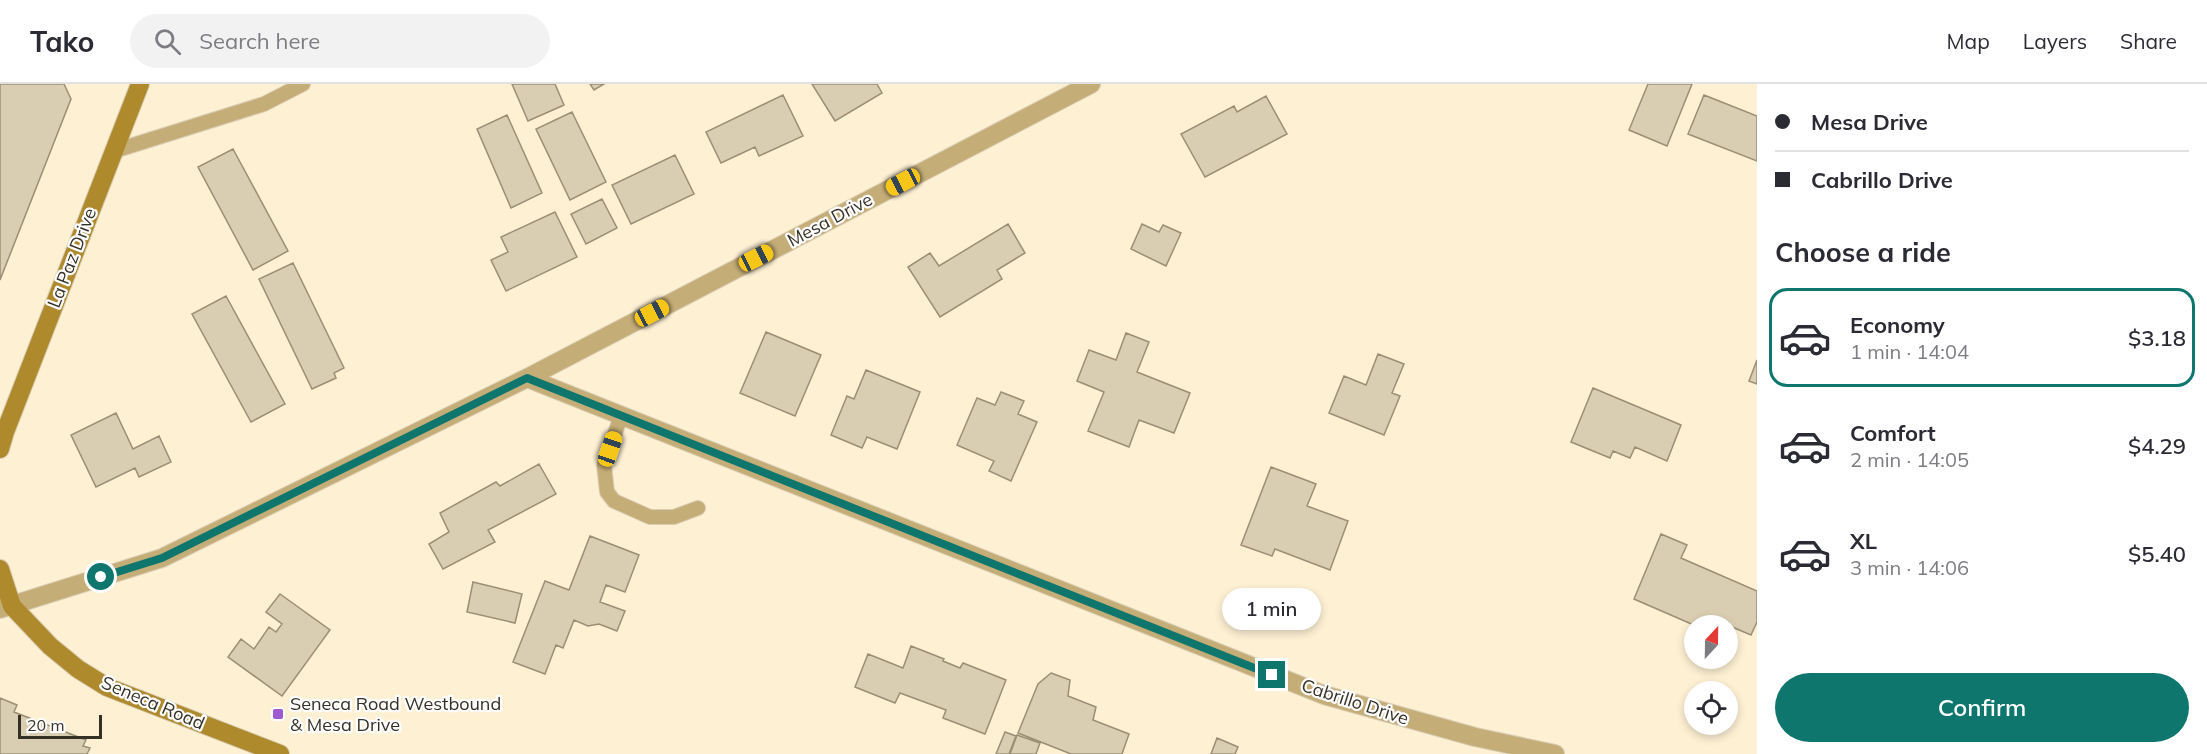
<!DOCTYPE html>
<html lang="en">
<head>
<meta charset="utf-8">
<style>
  :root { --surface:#fff; --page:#f2f2f3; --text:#2b2b33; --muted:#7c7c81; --line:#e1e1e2; --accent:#0f766e }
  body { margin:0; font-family:Mulish,sans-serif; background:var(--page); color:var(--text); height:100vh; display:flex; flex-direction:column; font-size:22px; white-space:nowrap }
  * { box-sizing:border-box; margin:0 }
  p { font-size:20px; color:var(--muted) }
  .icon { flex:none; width:33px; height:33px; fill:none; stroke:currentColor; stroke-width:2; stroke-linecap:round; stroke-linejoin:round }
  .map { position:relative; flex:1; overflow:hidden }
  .side { display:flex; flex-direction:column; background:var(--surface); width:450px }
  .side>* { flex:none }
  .banner { display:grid; align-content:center; height:132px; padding:0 18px; background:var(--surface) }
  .needle { width:39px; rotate:22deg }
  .buttons { position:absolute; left:1684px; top:531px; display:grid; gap:12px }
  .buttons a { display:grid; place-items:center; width:54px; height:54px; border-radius:50%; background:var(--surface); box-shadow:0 3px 9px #0003; font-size:30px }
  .scale { position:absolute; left:18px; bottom:15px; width:84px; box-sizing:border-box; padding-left:6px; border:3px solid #353025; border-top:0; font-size:16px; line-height:21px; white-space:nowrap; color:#353025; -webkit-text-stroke:4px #fefefe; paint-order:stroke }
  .end { position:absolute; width:27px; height:27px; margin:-14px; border:8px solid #0f766e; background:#fff; box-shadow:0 0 0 3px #fff }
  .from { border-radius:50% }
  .bubble { position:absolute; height:42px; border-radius:21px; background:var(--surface); box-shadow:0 3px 9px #0003; font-size:20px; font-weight:600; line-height:42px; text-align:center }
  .car { position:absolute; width:18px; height:36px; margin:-18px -9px; border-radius:8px; box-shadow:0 0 4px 2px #0007; background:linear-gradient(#f5c518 24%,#345 0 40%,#f5c518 0 76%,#345 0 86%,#f5c518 0) }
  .banner b { display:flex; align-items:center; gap:21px; height:57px; font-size:22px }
  .banner b+b { border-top:2px solid var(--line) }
  .banner i { width:15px; height:15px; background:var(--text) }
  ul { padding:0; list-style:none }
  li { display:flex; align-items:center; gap:18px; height:99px; margin:0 12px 9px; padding:0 6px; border:3px solid transparent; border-radius:18px }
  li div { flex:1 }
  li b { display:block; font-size:22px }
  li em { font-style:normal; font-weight:600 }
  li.current { border-color:var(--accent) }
  li>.icon { width:54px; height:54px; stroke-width:1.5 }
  h2 { padding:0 18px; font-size:27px; line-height:72px }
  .button { display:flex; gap:12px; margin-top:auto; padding:12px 18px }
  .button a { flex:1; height:69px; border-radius:36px; background:var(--accent); color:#fff; font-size:24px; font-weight:600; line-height:69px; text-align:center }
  header { display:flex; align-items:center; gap:36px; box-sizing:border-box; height:84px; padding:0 30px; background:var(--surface); border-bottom:2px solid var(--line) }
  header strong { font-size:28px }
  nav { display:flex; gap:33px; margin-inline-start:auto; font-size:21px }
  .search { width:420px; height:54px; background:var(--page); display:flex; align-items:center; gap:15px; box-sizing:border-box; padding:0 21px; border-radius:33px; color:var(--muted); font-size:22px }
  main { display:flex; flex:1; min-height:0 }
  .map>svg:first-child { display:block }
  .building { fill:#daceb2; stroke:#9a8e74; stroke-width:1.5 }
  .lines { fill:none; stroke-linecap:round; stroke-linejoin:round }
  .lane-casing { stroke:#d9cdb4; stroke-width:16 }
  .street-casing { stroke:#d9cdb4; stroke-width:20 }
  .secondary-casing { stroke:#d9cdb4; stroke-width:20 }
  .lane { stroke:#c5ad77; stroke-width:14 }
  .street { stroke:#c5ad77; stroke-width:18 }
  .secondary { stroke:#ae8a2d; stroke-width:18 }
  .route { stroke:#0f766e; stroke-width:8 }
  .poi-dot { fill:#9d59cf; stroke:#fefefe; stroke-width:2 }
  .labels { text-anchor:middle; stroke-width:4.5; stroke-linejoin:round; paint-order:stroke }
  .street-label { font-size:18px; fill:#353025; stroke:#fefefe }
  .poi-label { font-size:18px; fill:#353025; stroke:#fefefe; text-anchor:start }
</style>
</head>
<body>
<header>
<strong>Tako</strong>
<div class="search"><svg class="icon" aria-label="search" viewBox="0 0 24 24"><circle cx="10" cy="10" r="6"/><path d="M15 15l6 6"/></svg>Search here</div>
<nav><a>Map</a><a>Layers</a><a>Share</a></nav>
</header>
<main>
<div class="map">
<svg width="1757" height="670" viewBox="0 0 1757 670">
  <rect width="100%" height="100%" fill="#fdf0d3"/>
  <path class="building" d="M 0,0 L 64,0 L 71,15 L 0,196 Z
    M 512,0 L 555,0 L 564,21 L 528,37 Z
    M 590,0 L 604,0 L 594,6 Z
    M 812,0 L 877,0 L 882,9 L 835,37 Z
    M 1648,0 L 1692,0 L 1667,62 L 1629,46 Z
    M 783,11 L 803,52 L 759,72 L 755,63 L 721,79 L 706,48 Z
    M 1704,11 L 1757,32 L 1757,77 L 1688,50 Z
    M 1266,12 L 1287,50 L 1205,93 L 1181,50 L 1234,22 L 1237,28 Z
    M 572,28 L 606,98 L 570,116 L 536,45 Z
    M 507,31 L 542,109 L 511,124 L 477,45 Z
    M 233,65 L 288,167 L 253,186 L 198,83 Z
    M 675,71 L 694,110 L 631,140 L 612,101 Z
    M 602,115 L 617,144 L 586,160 L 571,130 Z
    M 555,128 L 577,173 L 506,207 L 491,176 L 508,168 L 501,153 Z
    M 1008,140 L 1025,169 L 997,186 L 1002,195 L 940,233 L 908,183 L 930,169 L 939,182 Z
    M 1142,140 L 1159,148 L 1163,141 L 1181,149 L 1166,182 L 1131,165 Z
    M 293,179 L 344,284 L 334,289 L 336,294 L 312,305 L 259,195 Z
    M 226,212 L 285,320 L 251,338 L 192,230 Z
    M 766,248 L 821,271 L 795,332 L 740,309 Z
    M 1126,249 L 1149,258 L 1137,288 L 1190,309 L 1174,349 L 1139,336 L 1129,363 L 1088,347 L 1104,308 L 1077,297 L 1089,266 L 1116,276 Z
    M 1378,270 L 1404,280 L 1392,309 L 1400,312 L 1384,351 L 1329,329 L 1344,292 L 1366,301 Z
    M 1757,276 L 1757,300 L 1749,297 Z
    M 866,286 L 920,308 L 897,365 L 867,353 L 862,364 L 831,351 L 847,312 L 854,315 Z
    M 1593,304 L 1681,341 L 1667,377 L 1635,363 L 1630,374 L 1613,367 L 1610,374 L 1571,358 Z
    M 1001,308 L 1024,317 L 1018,330 L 1037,338 L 1011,397 L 989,387 L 994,377 L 957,361 L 977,314 L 995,321 Z
    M 116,329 L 133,365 L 159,352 L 171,378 L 139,393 L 135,384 L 96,403 L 71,351 Z
    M 539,380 L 556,410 L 488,446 L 495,458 L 443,485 L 429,460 L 449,448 L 440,429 L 496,398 L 500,402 Z
    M 1271,383 L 1316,400 L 1307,422 L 1348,437 L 1330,486 L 1275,465 L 1272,472 L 1241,461 Z
    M 1661,450 L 1687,461 L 1681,474 L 1757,507 L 1757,538 L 1751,551 L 1725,540 L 1724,542 L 1696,542 L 1634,515 Z
    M 590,452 L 639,471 L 625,508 L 606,501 L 600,518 L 625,527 L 617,547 L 599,540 L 588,542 L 574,536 L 563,564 L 556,561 L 545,590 L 513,578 L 545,497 L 569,506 Z
    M 473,498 L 522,510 L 515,539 L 467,528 Z
    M 280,510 L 330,546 L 282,612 L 228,573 L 241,555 L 254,565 L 269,543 L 276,548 L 282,540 L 266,528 Z
    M 911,562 L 944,575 L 943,577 L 960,584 L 963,579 L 1006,596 L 985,650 L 943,634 L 946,626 L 900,609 L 895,619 L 855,603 L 868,570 L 903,584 Z
    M 1051,589 L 1070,596 L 1068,612 L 1096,623 L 1093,636 L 1129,650 L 1122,670 L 1071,670 L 1018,649 L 1038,600 Z
    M 0,614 L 17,621 L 14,628 L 86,656 L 83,662 L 90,664 L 87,670 L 0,670 Z
    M 1005,648 L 1016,652 L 1009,670 L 996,670 Z
    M 1017,651 L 1040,659 L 1036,670 L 1010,670 Z
    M 1217,654 L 1238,663 L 1235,670 L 1211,670 Z"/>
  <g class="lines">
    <defs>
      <path id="lane" d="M 114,67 L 264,20 L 303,0
        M 621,332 L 604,381 L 607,408 L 614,417 L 650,433 L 674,433 L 698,424"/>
      <path id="street" d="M 527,294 L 1324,611 L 1475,653 L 1555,670
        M 0,525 L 162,474 L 527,294 L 1091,0"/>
      <path id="secondary" d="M 0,365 L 5,348 L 140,0
        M 0,485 L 12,522 L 50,562 L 78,585 L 107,603 L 280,670"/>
    </defs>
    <use href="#lane" class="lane-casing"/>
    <use href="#street" class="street-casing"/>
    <use href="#secondary" class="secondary-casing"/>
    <use href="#lane" class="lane"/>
    <use href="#street" class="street"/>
    <use href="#secondary" class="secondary"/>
  </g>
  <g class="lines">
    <path class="route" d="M 101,493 L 162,474 L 527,294 L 1272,591"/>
  </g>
  <rect class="poi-dot" x="272" y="624" width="12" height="12" rx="3"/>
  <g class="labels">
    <g class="street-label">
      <text transform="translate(830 136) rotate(-28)" y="6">Mesa Drive</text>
      <text transform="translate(72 174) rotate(-69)" y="6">La Paz Drive</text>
      <text transform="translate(1355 618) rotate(18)" y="6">Cabrillo Drive</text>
      <text transform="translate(153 619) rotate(23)" y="6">Seneca Road</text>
    </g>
    <g class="poi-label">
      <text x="290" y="626">Seneca Road Westbound<tspan x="290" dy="21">&amp; Mesa Drive</tspan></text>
    </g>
  </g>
</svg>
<div class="buttons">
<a><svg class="needle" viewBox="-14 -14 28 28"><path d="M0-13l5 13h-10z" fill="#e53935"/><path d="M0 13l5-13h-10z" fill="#7c7c81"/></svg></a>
<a><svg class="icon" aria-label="locate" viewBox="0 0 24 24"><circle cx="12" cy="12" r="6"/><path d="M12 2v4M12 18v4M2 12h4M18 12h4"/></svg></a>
</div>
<div class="scale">20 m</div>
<i class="end from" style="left:101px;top:493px"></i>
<i class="end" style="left:1272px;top:591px"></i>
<div class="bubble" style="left:1222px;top:504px;width:99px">1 min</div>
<i class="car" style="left:903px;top:98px;rotate:242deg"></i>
<i class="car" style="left:756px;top:174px;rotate:63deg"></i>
<i class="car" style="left:652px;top:229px;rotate:62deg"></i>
<i class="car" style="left:610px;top:365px;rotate:19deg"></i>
</div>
<section class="side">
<div class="banner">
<b><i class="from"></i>Mesa Drive</b>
<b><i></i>Cabrillo Drive</b>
</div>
<h2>Choose a ride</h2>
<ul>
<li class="current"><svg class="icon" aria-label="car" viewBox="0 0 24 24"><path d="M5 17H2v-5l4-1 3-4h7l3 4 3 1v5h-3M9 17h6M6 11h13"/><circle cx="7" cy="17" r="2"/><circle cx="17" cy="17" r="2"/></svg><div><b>Economy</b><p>1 min · 14:04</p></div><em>$3.18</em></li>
<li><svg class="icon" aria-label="car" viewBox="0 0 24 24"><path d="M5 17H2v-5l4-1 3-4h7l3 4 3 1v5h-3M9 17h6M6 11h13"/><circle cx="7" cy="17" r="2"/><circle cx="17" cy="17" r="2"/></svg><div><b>Comfort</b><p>2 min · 14:05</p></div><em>$4.29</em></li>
<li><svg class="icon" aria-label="car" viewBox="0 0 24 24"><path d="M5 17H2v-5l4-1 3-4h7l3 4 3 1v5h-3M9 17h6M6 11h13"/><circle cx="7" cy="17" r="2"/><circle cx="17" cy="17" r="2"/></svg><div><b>XL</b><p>3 min · 14:06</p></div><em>$5.40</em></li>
</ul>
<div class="button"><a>Confirm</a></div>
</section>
</main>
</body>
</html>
